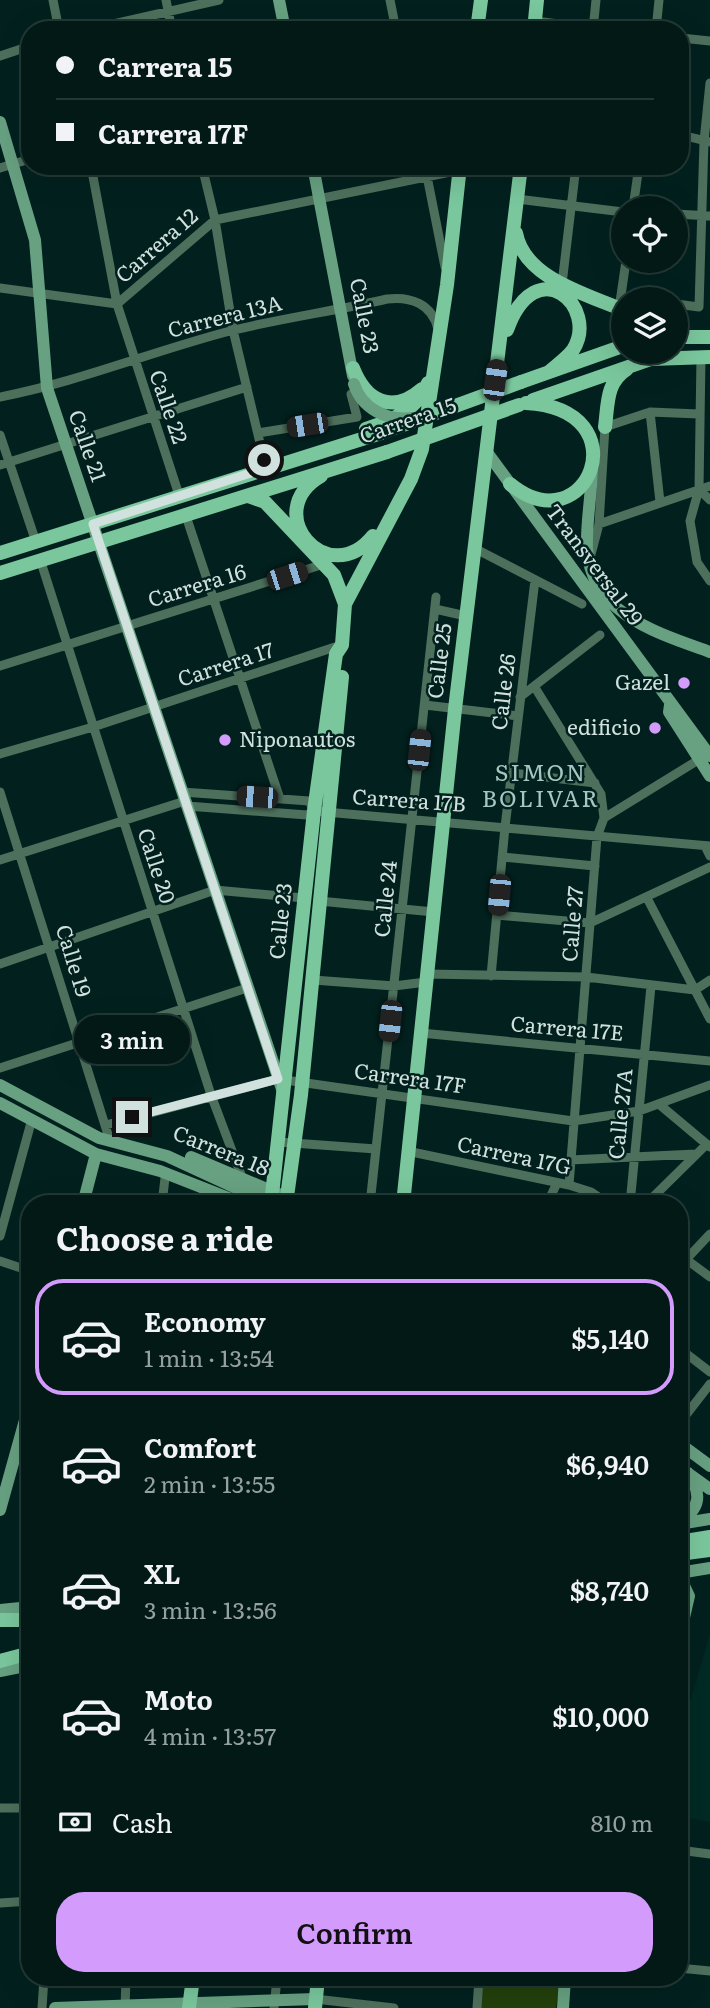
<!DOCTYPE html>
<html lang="en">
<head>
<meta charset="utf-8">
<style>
  :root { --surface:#021916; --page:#0c221f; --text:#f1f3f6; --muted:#96a0a1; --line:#233835; --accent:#d39cfc }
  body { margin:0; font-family:Literata,serif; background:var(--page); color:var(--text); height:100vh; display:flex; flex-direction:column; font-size:26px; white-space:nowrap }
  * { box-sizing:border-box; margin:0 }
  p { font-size:23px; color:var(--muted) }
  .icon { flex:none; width:38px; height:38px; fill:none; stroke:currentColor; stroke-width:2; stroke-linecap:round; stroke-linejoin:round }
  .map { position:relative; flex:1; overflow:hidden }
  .side { position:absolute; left:21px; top:1195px; width:667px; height:791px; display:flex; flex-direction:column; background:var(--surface); border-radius:28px; box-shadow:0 7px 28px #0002,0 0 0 2px var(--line) }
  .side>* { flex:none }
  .banner { position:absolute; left:21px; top:21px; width:668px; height:154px; border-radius:28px; box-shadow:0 7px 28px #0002,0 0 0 2px var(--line); display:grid; align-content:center; height:154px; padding:0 35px; background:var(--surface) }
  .tools { position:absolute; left:611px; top:196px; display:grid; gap:14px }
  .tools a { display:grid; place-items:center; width:77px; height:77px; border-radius:50%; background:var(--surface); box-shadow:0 7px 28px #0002,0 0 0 2px var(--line); font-size:35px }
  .end { position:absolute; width:32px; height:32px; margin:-16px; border:9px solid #d0e1de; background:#111; box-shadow:0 0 0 4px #111 }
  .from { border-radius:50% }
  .bubble { position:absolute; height:49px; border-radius:24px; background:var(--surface); box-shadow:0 7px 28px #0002,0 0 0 2px var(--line); font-size:23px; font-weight:600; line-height:49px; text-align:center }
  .car { position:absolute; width:21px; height:42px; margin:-21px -10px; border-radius:9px; box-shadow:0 0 5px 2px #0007; background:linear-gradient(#222 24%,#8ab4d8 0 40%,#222 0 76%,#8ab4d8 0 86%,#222 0) }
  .banner b { display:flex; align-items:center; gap:24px; height:66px; font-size:26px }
  .banner b+b { border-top:2px solid var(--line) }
  .banner i { width:18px; height:18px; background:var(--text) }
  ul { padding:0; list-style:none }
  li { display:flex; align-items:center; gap:21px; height:116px; margin:0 14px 10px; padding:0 21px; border:4px solid transparent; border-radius:28px }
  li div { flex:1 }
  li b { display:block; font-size:26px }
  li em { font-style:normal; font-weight:600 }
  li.current { border-color:var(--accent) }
  li>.icon { width:63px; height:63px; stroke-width:1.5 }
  h2 { padding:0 35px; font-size:32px; line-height:84px }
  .pay { display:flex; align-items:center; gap:18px; height:77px; padding:0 35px; font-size:26px }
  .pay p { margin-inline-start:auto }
  .primary-button { display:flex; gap:14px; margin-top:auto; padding:14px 35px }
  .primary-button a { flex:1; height:80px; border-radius:28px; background:var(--accent); color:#111; font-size:28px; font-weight:600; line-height:80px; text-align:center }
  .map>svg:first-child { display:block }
  .built { fill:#002a25 }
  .green { fill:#23400b }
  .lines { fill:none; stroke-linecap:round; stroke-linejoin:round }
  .street { stroke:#4d705c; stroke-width:9 }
  .secondary { stroke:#67a181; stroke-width:12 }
  .primary { stroke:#7ac79d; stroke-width:14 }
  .secondary-bridge { stroke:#67a181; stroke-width:12 }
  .primary-bridge { stroke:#7ac79d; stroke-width:14 }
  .route { stroke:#d0e1de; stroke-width:9 }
  .poi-dot { fill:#d39cfc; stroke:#02211e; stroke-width:2.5 }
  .labels { text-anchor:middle; stroke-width:5; stroke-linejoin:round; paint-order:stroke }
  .street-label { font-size:21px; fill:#d0e1de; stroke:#02211e }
  .poi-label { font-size:21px; fill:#d0e1de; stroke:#02211e; text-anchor:end }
  .neighbourhood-label { font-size:23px; letter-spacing:2px; fill:#a5c7c2; stroke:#02211e }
</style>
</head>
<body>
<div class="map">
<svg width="710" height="2008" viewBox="0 0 710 2008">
  <rect width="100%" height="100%" fill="#02211e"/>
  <path class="built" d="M 710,1634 L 710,1822 L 679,1816 L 679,1739 Z"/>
  <path class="green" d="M 483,1978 L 560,1978 L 556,2008 L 480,2008 Z"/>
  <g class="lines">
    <path class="street" d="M 53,0 L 59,30
      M 166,0 L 172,30
      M 390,0 L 396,30
      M 535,21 L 606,30
      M 87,30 L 219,0
      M 593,30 L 596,0
      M 656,30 L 659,0
      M 681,38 L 710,41
      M 0,56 L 30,46
      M 681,135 L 710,142
      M 91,166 L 117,304 L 179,495
      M 202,166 L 215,220 L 233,330 L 266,468
      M 425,166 L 445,267
      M 0,168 L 30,159
      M 517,199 L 623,212
      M 633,208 L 639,166
      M 676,214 L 710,216
      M 562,284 L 576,166
      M 0,288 L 117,304 L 215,220 L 460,170
      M 676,304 L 699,307 L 704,141 L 710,83
      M 619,309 L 626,261
      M 701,356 L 699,489 L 690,521 L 697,562 L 710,581
      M 0,397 C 78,382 153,351 230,331 C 282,318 335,311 387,299 C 411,296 432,304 438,329
      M 650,412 L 660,502
      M 258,433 L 357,417 L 351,394
      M 0,435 L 36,542
      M 0,465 L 247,387
      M 699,489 L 710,500
      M 185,513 L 280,799
      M 599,524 L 710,486
      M 474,548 L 582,604
      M 590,558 L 599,524 L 605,427 L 650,412 L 699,414
      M 40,559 L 211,1095 L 243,1180
      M 435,609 L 466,616
      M 0,666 L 324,564
      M 534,686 L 601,794 L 604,818 L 597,837 L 569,1185
      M 520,697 L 600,635
      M 425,705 L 518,716
      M 0,754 L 93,727 L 341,645
      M 512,773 L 595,783
      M 0,792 L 110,1141
      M 182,792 L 309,801 L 313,809
      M 187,806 L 307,815 L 314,811 L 710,846
      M 604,818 L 700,759
      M 705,846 L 710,856
      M 502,857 L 595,866
      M 0,860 L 185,801
      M 647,898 L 710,1019
      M 319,901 L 434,912
      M 497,915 L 590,923 L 710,867
      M 0,964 L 215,890 L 304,898
      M 427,974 L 586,977 L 695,990 L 710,980
      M 491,976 L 505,827 L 535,580
      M 313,980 L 394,986 L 426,982
      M 421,1033 L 710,1061
      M 0,1068 L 247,988
      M 660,1105 L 710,1147
      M 106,1125 L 278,1079 L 573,1121 L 639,1111 L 710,1085
      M 279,1142 L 376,1149
      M 407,1151 L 569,1185 L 591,1192 L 609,1204
      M 570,1160 L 696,1154
      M 287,1198 L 303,1204
      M 162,1204 L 165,1178
      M 370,1204 L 436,597
      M 547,1204 L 557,1183
      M 630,1204 L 651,986
      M 646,1204 L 707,1144
      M 0,1236 L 32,1119
      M 679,1254 L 710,1277
      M 0,1261 L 30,1271
      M 679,1267 L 710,1234
      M 679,1348 L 710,1372
      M 679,1424 L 710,1384
      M 0,1808 L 30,1808
      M 679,1850 L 710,1854
      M 0,1903 L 30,1901
      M 679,1968 L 710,1971
      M 315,1999 L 394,2008
      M 42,2008 L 44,1978
      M 125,2008 L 126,1978
      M 274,2008 L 277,1978
      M 477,2008 L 479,1978"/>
    <path class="secondary" d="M 279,0 L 285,30
      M 0,122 L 35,240 L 47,388 L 283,1092
      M 313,166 L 353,376
      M 486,451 L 710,756
      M 592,466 C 592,493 586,521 587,548 C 591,614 657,633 710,652
      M 670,705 L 669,712 L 710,776
      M 0,1085 L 99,1138 L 167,1156 L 258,1198
      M 0,1103 L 96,1154 L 160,1171 L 244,1204
      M 191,1157 L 281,1195
      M 83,1204 L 96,1154
      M 679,1443 L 710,1466
      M 679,1467 L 710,1489
      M 0,1510 L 30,1402
      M 679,1522 C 701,1509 702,1493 688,1473
      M 679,1524 L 710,1519
      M 679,1573 L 710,1568
      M 679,1575 L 689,1596 L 679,1639
      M 0,1610 L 30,1607
      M 0,1671 L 30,1665
      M 55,2008 L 315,1999
      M 563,2008 L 565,1978"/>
    <path class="primary" d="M 477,30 L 481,0
      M 534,30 L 537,0
      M 516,233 C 524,278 586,294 623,310
      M 507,330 C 536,249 600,307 573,350 C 567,358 557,365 549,372
      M 676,337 L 710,337
      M 353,368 C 366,401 392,415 422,389
      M 521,382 L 623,346
      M 533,400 L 651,359 L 710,357
      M 605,427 C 608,404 606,382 627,369
      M 366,429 C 393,420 416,411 428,383
      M 321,476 C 259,512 328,592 373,536
      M 510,484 C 587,547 643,409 526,403
      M 248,496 L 265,502 L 334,575 L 345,604
      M 0,553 L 381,433
      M 0,573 L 387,452
      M 271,1204 L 314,811 L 336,654 L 342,645 L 345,604 L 411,479 L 422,449 L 447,285 L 460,166
      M 286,1204 L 301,1095 L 342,677
      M 403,1204 L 455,709 L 521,166
      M 679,1542 L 710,1537
      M 679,1554 L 710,1550
      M 0,1620 L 30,1620
      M 0,1661 L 30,1653
      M 189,2008 L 193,1978
      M 315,2008 L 318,1978"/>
    <path class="secondary-bridge" d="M 354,384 C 362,409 387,421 412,418"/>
    <path class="primary-bridge" d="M 381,433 L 521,382
      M 387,452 L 519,405"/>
  </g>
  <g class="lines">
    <path class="route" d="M 132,1117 L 278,1079 L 93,524 L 266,468 L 264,460"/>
  </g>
  <g class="poi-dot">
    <circle cx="684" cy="683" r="7"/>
    <circle cx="655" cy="728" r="7"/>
    <circle cx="225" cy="740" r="7"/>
  </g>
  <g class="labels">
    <g class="street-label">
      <text transform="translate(157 246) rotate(-41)" y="7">Carrera 12</text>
      <text transform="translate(364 316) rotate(79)" y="7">Calle 23</text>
      <text transform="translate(225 317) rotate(-14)" y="7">Carrera 13A</text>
      <text transform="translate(168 407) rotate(71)" y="7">Calle 22</text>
      <text transform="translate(408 421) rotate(-19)" y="7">Carrera 15</text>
      <text transform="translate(87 446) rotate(71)" y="7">Calle 21</text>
      <text transform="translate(594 565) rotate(53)" y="7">Transversal 29</text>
      <text transform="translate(197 586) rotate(-17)" y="7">Carrera 16</text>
      <text transform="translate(440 661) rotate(-83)" y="7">Calle 25</text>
      <text transform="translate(226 665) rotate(-18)" y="7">Carrera 17</text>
      <text transform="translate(504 692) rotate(-83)" y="7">Calle 26</text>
      <text transform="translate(409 801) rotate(4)" y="7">Carrera 17B</text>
      <text transform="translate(156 866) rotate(72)" y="7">Calle 20</text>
      <text transform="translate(386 899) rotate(-84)" y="7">Calle 24</text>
      <text transform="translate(281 921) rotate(-84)" y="7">Calle 23</text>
      <text transform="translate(573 924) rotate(-85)" y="7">Calle 27</text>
      <text transform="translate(73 961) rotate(73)" y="7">Calle 19</text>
      <text transform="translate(567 1029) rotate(5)" y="7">Carrera 17E</text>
      <text transform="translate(410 1079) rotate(8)" y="7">Carrera 17F</text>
      <text transform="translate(621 1114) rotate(-84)" y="7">Calle 27A</text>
      <text transform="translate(221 1151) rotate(22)" y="7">Carrera 18</text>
      <text transform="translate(514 1156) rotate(12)" y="7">Carrera 17G</text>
    </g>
    <g class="poi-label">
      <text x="670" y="690">Gazel</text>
      <text x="641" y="735">edificio</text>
      <text x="239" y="747" text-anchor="start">Niponautos</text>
    </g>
    <g class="neighbourhood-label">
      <text x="541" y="781">SIMON<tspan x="541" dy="26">BOLIVAR</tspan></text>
    </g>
  </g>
</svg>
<div class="tools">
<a><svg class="icon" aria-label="locate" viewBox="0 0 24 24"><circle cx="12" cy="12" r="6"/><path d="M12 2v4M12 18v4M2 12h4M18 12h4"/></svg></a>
<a><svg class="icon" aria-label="layers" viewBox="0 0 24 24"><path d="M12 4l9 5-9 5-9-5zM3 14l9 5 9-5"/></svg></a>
</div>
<i class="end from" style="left:264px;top:460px"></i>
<i class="end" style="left:132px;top:1117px"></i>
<div class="bubble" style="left:74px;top:1015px;width:116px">3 min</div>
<i class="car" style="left:495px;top:380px;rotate:8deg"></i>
<i class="car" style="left:307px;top:425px;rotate:261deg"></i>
<i class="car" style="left:287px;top:576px;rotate:72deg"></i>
<i class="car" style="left:419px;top:750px;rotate:6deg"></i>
<i class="car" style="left:257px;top:797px;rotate:274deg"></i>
<i class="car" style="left:499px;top:895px;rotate:185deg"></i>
<i class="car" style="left:390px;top:1021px;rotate:186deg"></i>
<div class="banner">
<b><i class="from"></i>Carrera 15</b>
<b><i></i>Carrera 17F</b>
</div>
<section class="side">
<h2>Choose a ride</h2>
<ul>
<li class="current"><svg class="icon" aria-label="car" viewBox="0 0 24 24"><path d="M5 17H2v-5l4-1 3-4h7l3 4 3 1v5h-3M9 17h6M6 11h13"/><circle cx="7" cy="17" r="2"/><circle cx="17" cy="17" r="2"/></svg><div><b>Economy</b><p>1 min · 13:54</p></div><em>$5,140</em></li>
<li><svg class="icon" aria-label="car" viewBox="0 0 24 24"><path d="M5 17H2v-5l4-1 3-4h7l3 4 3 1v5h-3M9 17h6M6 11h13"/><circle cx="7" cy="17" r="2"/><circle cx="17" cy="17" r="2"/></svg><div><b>Comfort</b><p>2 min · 13:55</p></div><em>$6,940</em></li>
<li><svg class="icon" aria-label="car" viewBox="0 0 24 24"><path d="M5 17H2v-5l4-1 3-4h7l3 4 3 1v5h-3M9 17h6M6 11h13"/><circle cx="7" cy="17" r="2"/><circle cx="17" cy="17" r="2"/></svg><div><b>XL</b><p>3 min · 13:56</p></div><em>$8,740</em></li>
<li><svg class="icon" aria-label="car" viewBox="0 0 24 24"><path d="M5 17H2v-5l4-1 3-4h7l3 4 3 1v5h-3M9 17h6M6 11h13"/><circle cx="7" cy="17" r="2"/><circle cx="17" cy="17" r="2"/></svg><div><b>Moto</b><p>4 min · 13:57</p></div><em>$10,000</em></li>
</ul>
<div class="pay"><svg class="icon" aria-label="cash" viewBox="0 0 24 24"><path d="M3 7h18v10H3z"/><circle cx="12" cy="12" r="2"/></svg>Cash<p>810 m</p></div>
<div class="primary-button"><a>Confirm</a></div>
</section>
</div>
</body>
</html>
